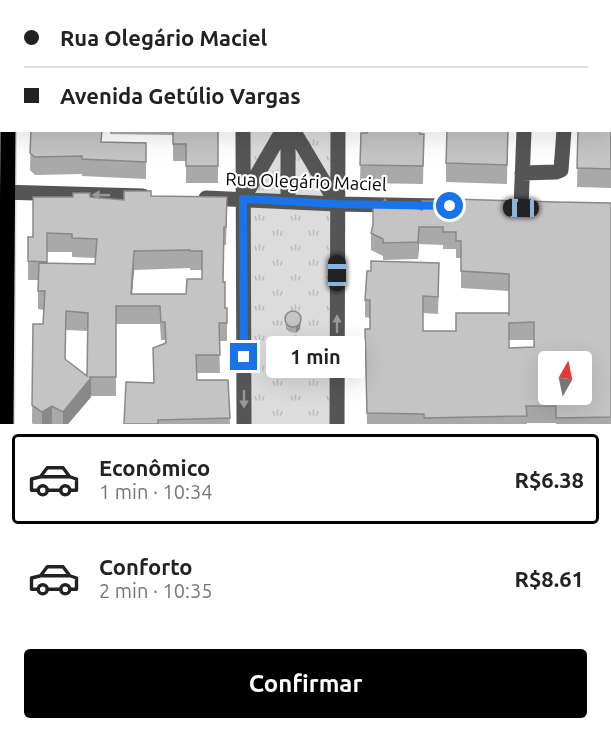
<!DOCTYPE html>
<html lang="pt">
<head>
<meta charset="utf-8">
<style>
  :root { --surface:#fff; --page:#f2f2f2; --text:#222; --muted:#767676; --line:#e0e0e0; --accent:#000 }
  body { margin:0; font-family:Ubuntu,sans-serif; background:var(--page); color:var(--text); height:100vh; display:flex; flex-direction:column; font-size:22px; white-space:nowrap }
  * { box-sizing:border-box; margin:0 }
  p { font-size:20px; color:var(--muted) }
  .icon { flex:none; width:33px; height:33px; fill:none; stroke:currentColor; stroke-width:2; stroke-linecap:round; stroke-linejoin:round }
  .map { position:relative; height:424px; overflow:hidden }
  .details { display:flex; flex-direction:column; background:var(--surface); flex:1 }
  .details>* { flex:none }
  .guide { position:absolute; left:0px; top:0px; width:612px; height:132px; box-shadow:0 6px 24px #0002; display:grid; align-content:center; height:132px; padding:0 24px; background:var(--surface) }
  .needle { width:39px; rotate:9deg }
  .tools { position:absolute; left:538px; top:351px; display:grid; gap:12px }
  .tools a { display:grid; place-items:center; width:54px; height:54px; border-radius:6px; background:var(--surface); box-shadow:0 6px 24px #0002; font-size:30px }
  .end { position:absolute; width:27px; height:27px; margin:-14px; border:8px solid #1a73e8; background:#fff; box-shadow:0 0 0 3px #fff }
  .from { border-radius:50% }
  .bubble { position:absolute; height:42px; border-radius:6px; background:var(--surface); box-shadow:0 6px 24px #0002; font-size:20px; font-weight:700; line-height:42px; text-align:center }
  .car { position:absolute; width:18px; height:36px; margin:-18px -9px; border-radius:8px; box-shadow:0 0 4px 2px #0007; background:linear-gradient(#222 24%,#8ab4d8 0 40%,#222 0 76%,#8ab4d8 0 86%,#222 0) }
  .guide b { display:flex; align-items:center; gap:21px; height:57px; font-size:22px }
  .guide b+b { border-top:2px solid var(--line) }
  .guide i { width:15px; height:15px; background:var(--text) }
  ul { padding:10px 0 0; list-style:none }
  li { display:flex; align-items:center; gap:18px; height:90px; margin:0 12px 9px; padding:0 12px; border:3px solid transparent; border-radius:6px }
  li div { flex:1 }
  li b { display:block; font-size:22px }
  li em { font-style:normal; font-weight:700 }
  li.selected { border-color:var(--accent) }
  li>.icon { width:54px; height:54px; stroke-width:1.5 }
  .primary-button { display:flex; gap:12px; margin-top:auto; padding:12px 24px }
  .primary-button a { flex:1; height:69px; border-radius:6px; background:var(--accent); color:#fff; font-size:24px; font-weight:700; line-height:69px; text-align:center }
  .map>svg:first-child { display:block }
  .grass { fill:url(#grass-tufts) }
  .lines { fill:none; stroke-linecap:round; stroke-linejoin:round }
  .major-casing { stroke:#dbdbdb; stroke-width:18 }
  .minor { stroke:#555; stroke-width:15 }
  .major { stroke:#000; stroke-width:15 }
  .wall { fill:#a9a9a9; fill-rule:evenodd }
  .shaded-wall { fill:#898989 }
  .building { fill:#c4c4c4; stroke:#898989; stroke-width:1.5; fill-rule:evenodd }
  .oneway { fill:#999 }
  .route { stroke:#1a73e8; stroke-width:8 }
  .labels { text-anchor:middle; stroke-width:4.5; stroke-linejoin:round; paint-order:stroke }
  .street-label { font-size:18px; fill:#000; stroke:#fff }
</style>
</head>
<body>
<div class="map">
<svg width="611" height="424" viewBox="0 0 611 424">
  <defs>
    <pattern id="grass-tufts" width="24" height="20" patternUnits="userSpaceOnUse" patternTransform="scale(1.5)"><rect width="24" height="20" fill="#dcdcdc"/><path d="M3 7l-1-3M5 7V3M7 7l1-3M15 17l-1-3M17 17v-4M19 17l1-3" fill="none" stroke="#bbb"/></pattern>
  </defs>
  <rect width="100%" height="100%" fill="#fff"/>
  <path class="grass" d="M 243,131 L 338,131 L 337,424 L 244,424 Z"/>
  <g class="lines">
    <defs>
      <path id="major" d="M 10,2 L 10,0
        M 6,424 L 8,130"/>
    </defs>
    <use href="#major" class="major-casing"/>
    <path class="minor" d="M 242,0 L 242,2
      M 287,0 L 287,2
      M 340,2 L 340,0
      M 243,130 L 244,424
      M 288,130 L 288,201
      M 293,130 L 337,204
      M 522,173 L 556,172 L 561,170 L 564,130
      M 0,192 L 143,196
      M 206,198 L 337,204 L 440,206
      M 243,199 L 283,130
      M 521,208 L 524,130
      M 337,424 L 338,130"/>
    <use href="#major" class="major"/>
  </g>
  <path class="wall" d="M 35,0 L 200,0 L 201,2 L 35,2 Z
    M 611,11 L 611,188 L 577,187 L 578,130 L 610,130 Z
    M 31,130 L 102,142 L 146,143 L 146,179 L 82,176 L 82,174 L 35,175 L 30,170 Z
    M 110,130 L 218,130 L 218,183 L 186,183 L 186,161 L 173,161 L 173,135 L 110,134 Z
    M 508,130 L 507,184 L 446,182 L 446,163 Z
    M 361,133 L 424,134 L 423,184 L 360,183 Z
    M 151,196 L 227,216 L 226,245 L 224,245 L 223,282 L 225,308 L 227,308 L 227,341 L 219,341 L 220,373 L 197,373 L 197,380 L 228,380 L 230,424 L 124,424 L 154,383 L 165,344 L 165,340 L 161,340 L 160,324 L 116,324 L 116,396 L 91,396 L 91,397 L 68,424 L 33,424 L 32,423 L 33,324 L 43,324 L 44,310 L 38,309 L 38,280 L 28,280 L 28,237 L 33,237 L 90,197 L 124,200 ZM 47,252 L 72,252 L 72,257 L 96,258 L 95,264 L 47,263 ZM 190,268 L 190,270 L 202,270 L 202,279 L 186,294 L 132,294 L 134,270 ZM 66,330 L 88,331 L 87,376 L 65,359 Z
    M 556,202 L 611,203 L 611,424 L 556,424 L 556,423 L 527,423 L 527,424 L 367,424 L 365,329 L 370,329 L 370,318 L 365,317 L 365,300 L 439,280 L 438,314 L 423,313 L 423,331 L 456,331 L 509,313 L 509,291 L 461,288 L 461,258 L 456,258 L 456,249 L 443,249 L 443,245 L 419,244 L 418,259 L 383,260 L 383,256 L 371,250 L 371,233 L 390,207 L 422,210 ZM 509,340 L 534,340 L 534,347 L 509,348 Z
    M 285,318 L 301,321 L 300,329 L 296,333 L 290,332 L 286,329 Z"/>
  <path class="shaded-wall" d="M 419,227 L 419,244 L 418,259 L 418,242 Z
    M 134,251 L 134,270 L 131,306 L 131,294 Z
    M 301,316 L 300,329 L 296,333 L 296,327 Z
    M 91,378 L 91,397 L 68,424 L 63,424 L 63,412 Z
    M 52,406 L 52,424 L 42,424 L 42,412 Z"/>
  <path class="building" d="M 35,0 L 75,0 L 75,2 L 35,2 Z
    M 150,0 L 200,0 L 201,2 L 150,2 Z
    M 383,0 L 434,0 L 434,2 L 383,2 Z
    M 459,0 L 522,0 L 522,2 L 459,2 Z
    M 551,0 L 573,0 L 573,2 L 551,2 Z
    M 610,11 L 611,169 L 577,168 L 578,130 L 610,130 Z
    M 31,130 L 102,130 L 101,142 L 146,143 L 146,162 L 82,159 L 82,156 L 35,157 L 30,153 Z
    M 173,130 L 218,130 L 218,166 L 186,166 L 186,144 L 173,144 Z
    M 367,130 L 420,130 L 420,134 L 424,134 L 423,166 L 360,165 L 361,133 L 367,133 Z
    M 447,130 L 508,130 L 507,165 L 446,163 Z
    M 124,191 L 151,191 L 151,196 L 227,197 L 226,227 L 224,227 L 223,282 L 225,282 L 225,308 L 227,308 L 227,323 L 219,323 L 220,355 L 196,355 L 197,380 L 228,380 L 230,418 L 158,420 L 158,424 L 124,424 L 126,382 L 154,383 L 153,348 L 166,343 L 165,322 L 161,322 L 160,306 L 116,306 L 116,377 L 89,377 L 91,378 L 63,412 L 52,406 L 42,412 L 32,405 L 33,324 L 43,324 L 45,291 L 38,291 L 39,263 L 95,264 L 97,239 L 72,238 L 72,234 L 47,233 L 47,262 L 28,261 L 28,237 L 33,237 L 33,197 L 73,197 L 73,193 L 90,193 L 90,197 L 124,200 ZM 190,250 L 190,251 L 202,251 L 202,279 L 187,279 L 186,294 L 131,294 L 134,251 ZM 66,311 L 88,313 L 87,376 L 65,359 Z
    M 385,199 L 390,207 L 399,207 L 404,204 L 422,210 L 422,201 L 454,201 L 454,199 L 556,202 L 611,203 L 611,417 L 556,418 L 556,406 L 526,406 L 527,416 L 424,418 L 424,414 L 367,413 L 365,329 L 370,329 L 370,300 L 365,300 L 367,271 L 371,271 L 371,261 L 439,263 L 438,297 L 423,296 L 423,331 L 456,331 L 456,313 L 509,313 L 509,316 L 509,274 L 461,271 L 461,241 L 456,241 L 456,232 L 443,232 L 443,227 L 419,227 L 418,242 L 383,243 L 383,239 L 371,233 L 373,225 L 373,206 L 381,206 ZM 534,322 L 534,347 L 509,348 L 509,323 ZM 549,362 L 582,362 L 582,394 L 549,394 Z
    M285 319a8 8 0 1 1 16 0a8 8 0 1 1-16 0Z"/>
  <defs><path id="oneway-solid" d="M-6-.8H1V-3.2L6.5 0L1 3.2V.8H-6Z" transform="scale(1.5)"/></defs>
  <g class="oneway">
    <use href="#oneway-solid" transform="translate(101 195) rotate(-178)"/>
    <use href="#oneway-solid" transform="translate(337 324) rotate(-90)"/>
    <use href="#oneway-solid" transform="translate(244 399) rotate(90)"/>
  </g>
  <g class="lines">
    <path class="route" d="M 244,357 L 243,199 L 337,204 L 450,206"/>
  </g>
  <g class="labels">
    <g class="street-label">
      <text transform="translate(306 182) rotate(2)" y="6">Rua Olegário Maciel</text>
    </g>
  </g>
</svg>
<div class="tools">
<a><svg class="needle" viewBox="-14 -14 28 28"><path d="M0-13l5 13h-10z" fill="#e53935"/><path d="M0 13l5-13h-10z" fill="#767676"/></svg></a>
</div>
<i class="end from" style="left:450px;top:206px"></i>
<i class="end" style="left:244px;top:357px"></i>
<div class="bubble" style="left:266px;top:336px;width:99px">1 min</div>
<i class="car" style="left:521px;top:208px;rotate:271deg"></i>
<i class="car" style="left:337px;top:273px;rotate:0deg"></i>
<div class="guide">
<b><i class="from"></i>Rua Olegário Maciel</b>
<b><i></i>Avenida Getúlio Vargas</b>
</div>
</div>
<section class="details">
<ul>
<li class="selected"><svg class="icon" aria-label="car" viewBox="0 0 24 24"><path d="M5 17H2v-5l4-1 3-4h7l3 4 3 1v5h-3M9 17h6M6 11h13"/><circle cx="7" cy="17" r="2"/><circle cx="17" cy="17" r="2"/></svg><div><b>Econômico</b><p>1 min · 10:34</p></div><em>R$6.38</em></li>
<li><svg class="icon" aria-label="car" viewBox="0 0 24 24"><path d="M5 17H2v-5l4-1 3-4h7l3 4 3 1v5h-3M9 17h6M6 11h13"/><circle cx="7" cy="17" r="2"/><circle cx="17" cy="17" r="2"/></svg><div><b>Conforto</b><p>2 min · 10:35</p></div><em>R$8.61</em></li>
</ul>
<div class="primary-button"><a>Confirmar</a></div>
</section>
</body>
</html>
